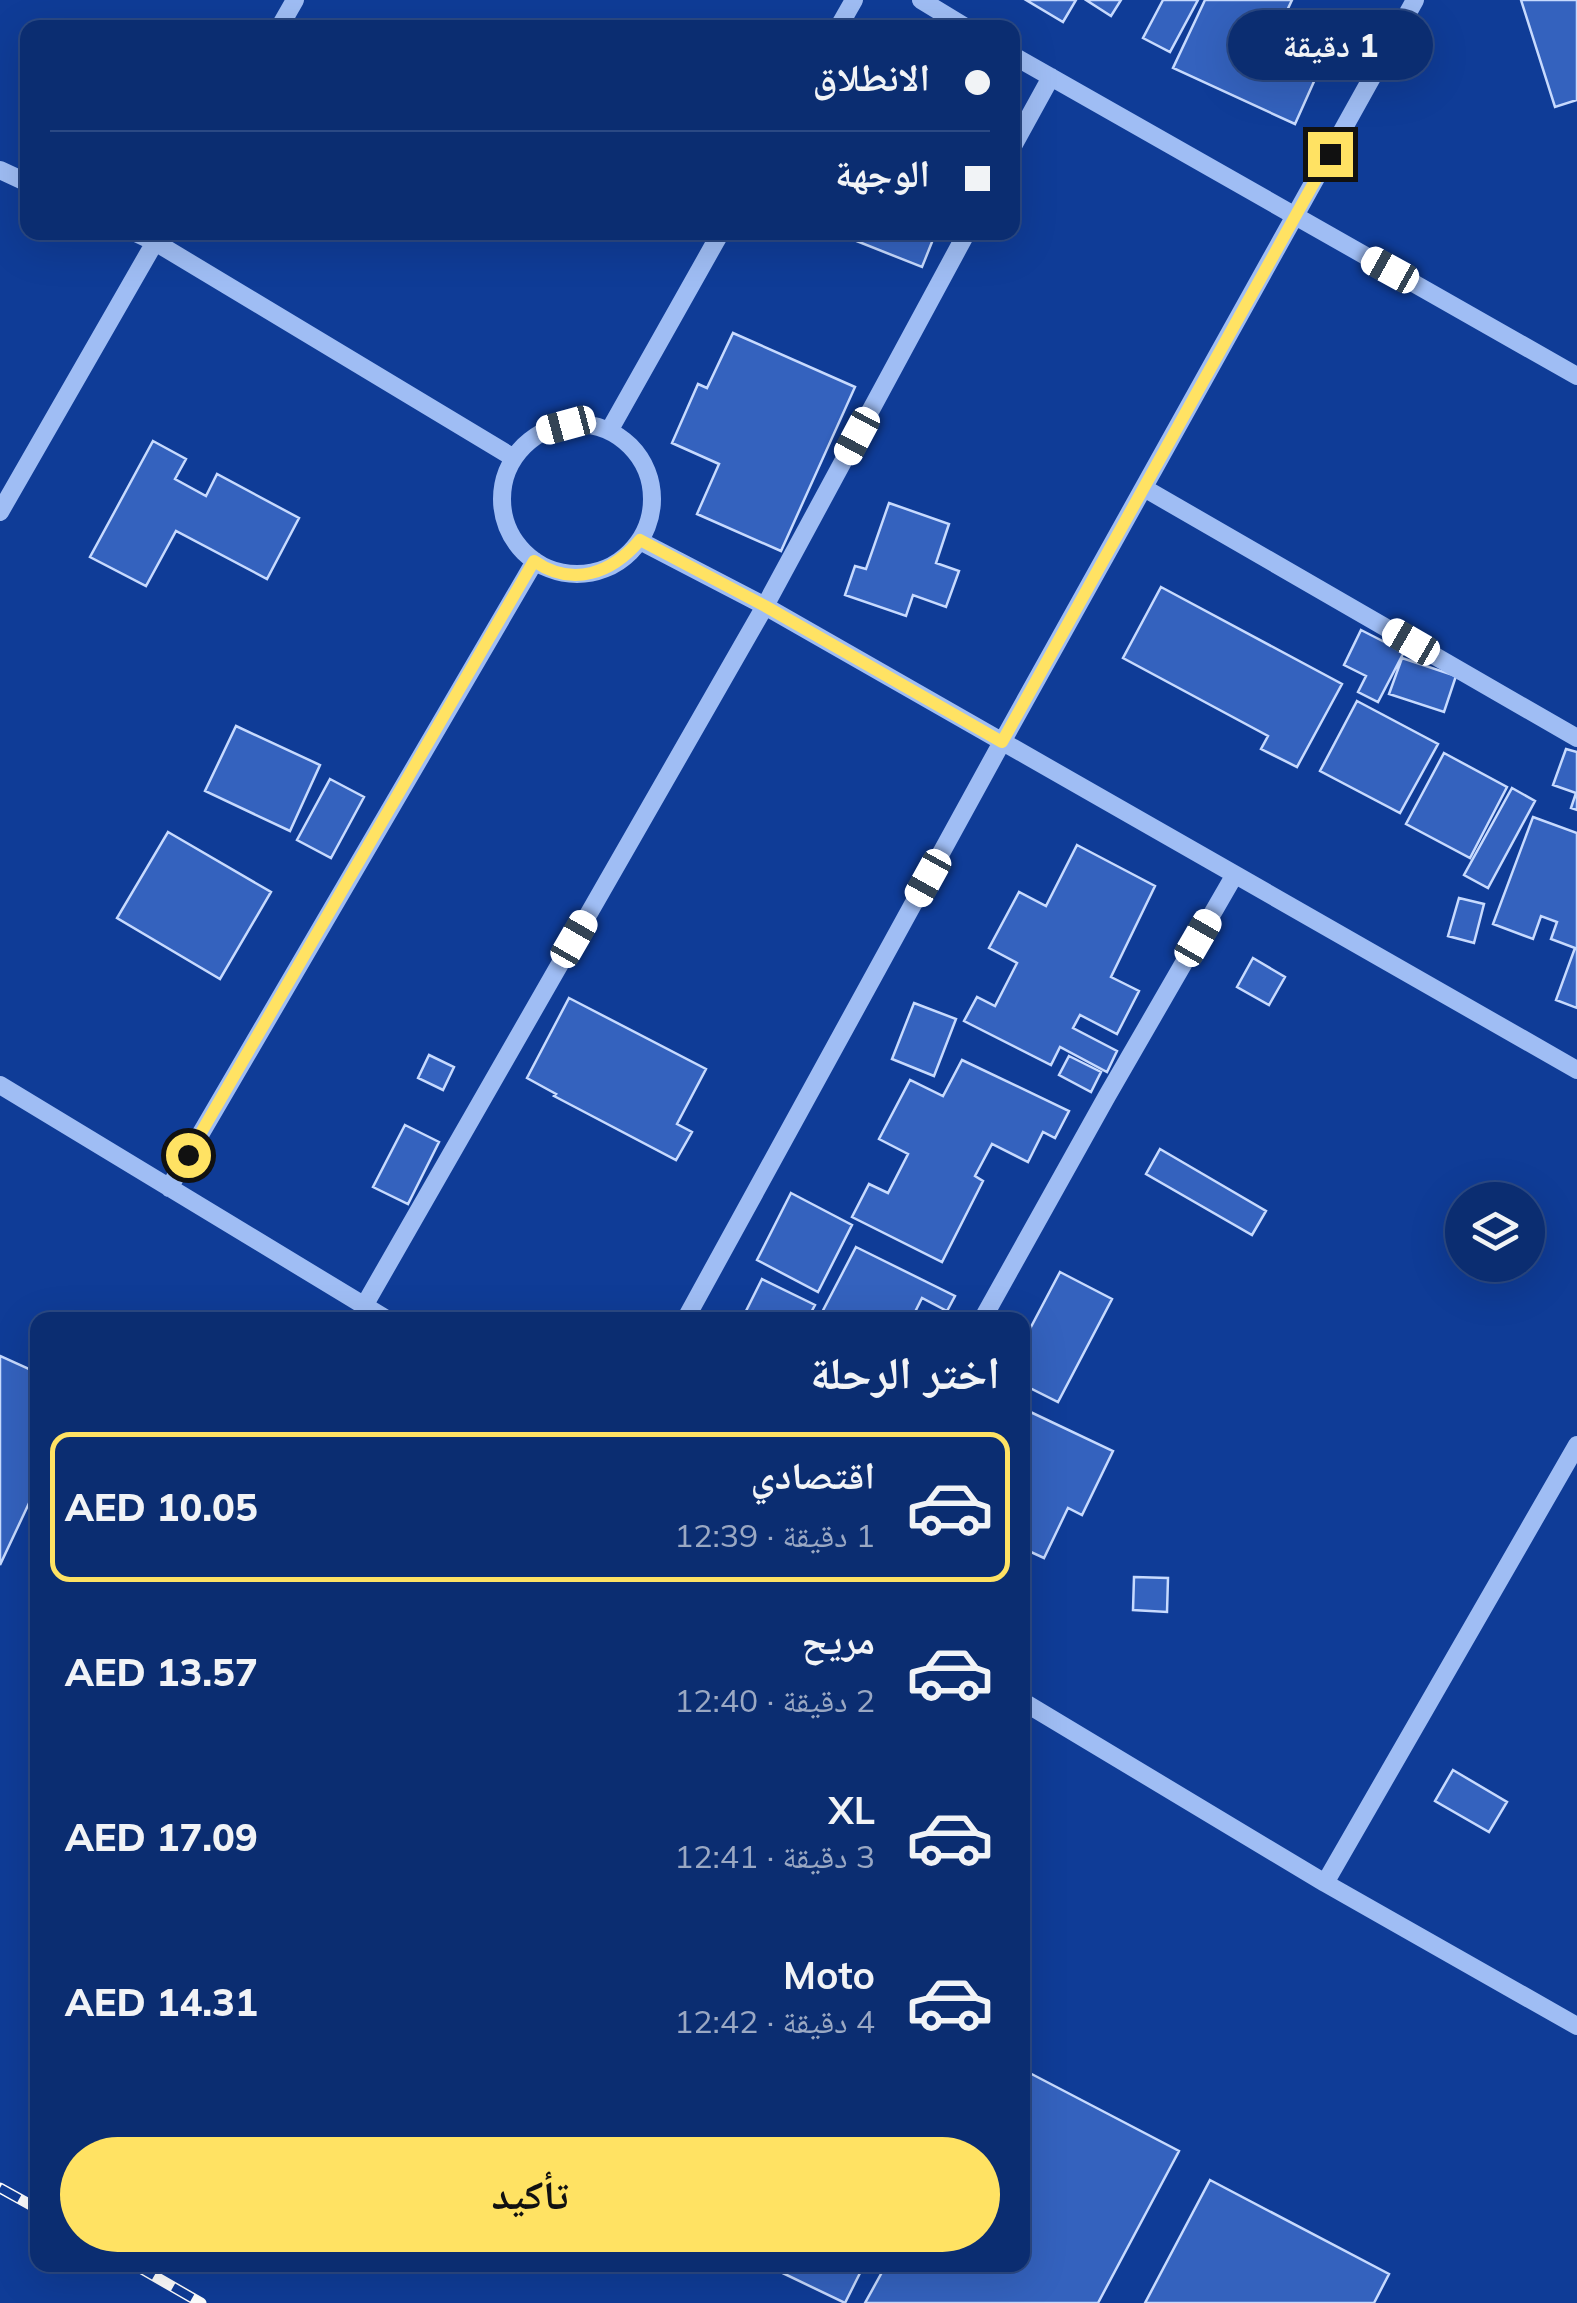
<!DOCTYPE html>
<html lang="ar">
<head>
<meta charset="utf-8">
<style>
  :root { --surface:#0b2d71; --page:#143576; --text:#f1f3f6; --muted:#9aa8c3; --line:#2b4984; --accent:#ffe263 }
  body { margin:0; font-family:Mulish,"Noto Naskh Arabic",sans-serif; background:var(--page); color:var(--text); direction:rtl; height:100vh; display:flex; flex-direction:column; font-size:38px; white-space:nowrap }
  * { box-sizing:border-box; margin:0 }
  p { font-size:32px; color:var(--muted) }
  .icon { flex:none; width:55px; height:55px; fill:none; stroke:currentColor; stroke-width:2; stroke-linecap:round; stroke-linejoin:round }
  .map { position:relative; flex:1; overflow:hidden; direction:ltr }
  .side { position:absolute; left:30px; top:1312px; width:1000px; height:960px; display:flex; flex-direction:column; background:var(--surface); border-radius:20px; box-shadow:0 10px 40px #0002,0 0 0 2px var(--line); direction:rtl }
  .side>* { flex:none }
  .hud { position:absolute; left:20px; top:20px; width:1000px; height:220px; border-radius:20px; box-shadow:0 10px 40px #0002,0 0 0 2px var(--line); direction:rtl; display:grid; align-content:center; height:220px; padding:0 30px; background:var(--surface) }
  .fabs { position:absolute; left:1445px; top:1182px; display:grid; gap:20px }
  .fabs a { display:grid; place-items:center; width:100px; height:100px; border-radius:50%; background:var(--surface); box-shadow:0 10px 40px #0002,0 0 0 2px var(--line); font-size:50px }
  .end { position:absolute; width:45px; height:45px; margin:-22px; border:12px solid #ffe263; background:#111; box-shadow:0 0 0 5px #111 }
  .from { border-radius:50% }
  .bubble { position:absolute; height:70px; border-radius:35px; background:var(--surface); box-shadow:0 10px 40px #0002,0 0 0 2px var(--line); font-size:32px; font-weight:800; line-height:70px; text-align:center; direction:rtl }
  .car { position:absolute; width:30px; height:60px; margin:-30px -15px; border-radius:12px; box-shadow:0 0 8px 2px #0007; background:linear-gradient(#fff 24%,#345 0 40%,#fff 0 76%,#345 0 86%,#fff 0) }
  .hud b { display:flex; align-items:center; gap:35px; height:95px; font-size:38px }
  .hud b+b { border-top:2px solid var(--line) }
  .hud i { width:25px; height:25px; background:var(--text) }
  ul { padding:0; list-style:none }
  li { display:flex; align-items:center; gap:30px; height:150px; margin:0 20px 15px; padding:0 10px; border:5px solid transparent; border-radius:20px }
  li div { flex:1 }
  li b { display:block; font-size:38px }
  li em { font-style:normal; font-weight:800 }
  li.current { border-color:var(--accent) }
  li>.icon { width:90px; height:90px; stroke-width:1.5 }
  h2 { padding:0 30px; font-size:45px; line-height:120px }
  .button { display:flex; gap:20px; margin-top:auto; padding:20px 30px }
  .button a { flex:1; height:115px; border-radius:60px; background:var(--accent); color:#111; font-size:40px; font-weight:800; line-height:115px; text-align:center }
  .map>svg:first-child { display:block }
  .building { fill:#3462be; stroke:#c7dafe; stroke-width:2.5 }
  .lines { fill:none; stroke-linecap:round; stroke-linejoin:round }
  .minor { stroke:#9fbdf4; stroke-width:18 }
  .rail-casing { stroke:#fff; stroke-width:11 }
  .rail { stroke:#0f3c97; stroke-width:8; stroke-dasharray:22; stroke-linecap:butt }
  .route { stroke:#ffe263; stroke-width:12 }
</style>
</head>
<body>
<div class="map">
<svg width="1577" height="2303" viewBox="0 0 1577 2303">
  <rect width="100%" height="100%" fill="#0f3c97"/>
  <path class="building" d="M 1026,0 L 1076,0 L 1063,22 Z
    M 1086,0 L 1121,0 L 1111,16 Z
    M 1163,0 L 1198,0 L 1170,52 L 1143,38 Z
    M 1205,0 L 1292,0 L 1284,17 L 1333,39 L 1295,124 L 1173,68 Z
    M 1521,0 L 1577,0 L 1577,100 L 1555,107 Z
    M 857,232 L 936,232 L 922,267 L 854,240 Z
    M 733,333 L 855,387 L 781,551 L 697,514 L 719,464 L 672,443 L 698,384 L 707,388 Z
    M 153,441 L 186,459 L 175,479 L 206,496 L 217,474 L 299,518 L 267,579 L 176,531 L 146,586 L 90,557 Z
    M 889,503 L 949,524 L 936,563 L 959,571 L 946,607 L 913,595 L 906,616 L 845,595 L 855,566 L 866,569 Z
    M 1161,587 L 1342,684 L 1297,767 L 1261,749 L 1268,736 L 1123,658 Z
    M 1361,630 L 1404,652 L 1378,702 L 1358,692 L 1366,676 L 1344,665 Z
    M 1402,658 L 1456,676 L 1444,712 L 1389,694 Z
    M 1357,701 L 1438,744 L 1400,813 L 1320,771 Z
    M 236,726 L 320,765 L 290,831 L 205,791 Z
    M 1566,749 L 1577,752 L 1577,810 L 1571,808 L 1576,793 L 1553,785 Z
    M 1444,753 L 1507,787 L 1470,858 L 1406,824 Z
    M 330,779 L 364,797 L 331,858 L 297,840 Z
    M 1512,788 L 1535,801 L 1488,888 L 1464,875 Z
    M 1533,817 L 1577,833 L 1577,1008 L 1556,1000 L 1575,948 L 1551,939 L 1557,922 L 1541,916 L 1533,939 L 1493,924 Z
    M 168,832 L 271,892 L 220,979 L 117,918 Z
    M 1077,845 L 1155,886 L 1111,977 L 1139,991 L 1117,1034 L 1080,1015 L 1073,1028 L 1117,1051 L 1107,1072 L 1060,1047 L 1051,1065 L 964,1021 L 977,997 L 995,1006 L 1017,963 L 989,948 L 1019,892 L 1046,906 Z
    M 1459,898 L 1484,904 L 1474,943 L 1448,936 Z
    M 1253,958 L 1285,977 L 1269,1005 L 1237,987 Z
    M 569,998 L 706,1069 L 677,1124 L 692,1132 L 676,1160 L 554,1096 L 556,1094 L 527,1078 Z
    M 914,1003 L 956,1019 L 934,1076 L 892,1059 Z
    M 429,1055 L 454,1067 L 443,1090 L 418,1078 Z
    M 1069,1056 L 1101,1072 L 1091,1092 L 1059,1075 Z
    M 962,1060 L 1069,1111 L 1055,1138 L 1043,1132 L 1028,1162 L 992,1144 L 975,1176 L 983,1181 L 942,1262 L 852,1217 L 869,1184 L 888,1193 L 908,1154 L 879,1139 L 910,1080 L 943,1096 Z
    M 405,1125 L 439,1142 L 408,1204 L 373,1187 Z
    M 1160,1149 L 1266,1211 L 1252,1235 L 1146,1174 Z
    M 791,1193 L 852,1225 L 818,1292 L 757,1260 Z
    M 856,1247 L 955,1296 L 947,1311 L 922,1298 L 911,1320 L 818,1320 Z
    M 1060,1272 L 1112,1299 L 1058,1402 L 1022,1384 L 1022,1344 Z
    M 762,1279 L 815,1305 L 807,1320 L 742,1319 Z
    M 0,1356 L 38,1373 L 38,1484 L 0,1565 Z
    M 1022,1408 L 1113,1451 L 1082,1515 L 1068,1508 L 1044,1558 L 1022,1548 Z
    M 1134,1577 L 1168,1578 L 1167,1612 L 1133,1610 Z
    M 1453,1770 L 1507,1802 L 1489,1832 L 1435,1801 Z
    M 1022,2069 L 1179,2151 L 1098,2303 L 865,2303 L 886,2265 L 1022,2265 Z
    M 1210,2180 L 1389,2274 L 1374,2303 L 1145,2303 Z
    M 766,2265 L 864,2265 L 845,2303 Z"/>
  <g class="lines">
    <path class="minor" d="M 921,0 L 967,28
      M 279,28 L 295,0
      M 838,28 L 854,0
      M 1012,55 L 1577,376
      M 1012,148 L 1051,77
      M 0,170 L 28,183
      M 134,232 L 155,242 L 514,458
      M502 499a75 75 0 1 1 150 0a75 75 0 1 1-150 0Z
      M 609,431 L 721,232
      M 1144,488 L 1577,738
      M 0,512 L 159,235
      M 640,541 L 765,606 L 1577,1070
      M 0,1085 L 388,1320
      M 169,1188 L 535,561
      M 364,1306 L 765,606 L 967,232
      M 685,1320 L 1002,742 L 1415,0
      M 982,1320 L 1107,1096 L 1234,876
      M 1022,1701 L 1325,1883 L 1577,2026
      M 1325,1883 L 1577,1445"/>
    <defs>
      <path id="rail" d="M 0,2188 L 38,2209
        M 135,2265 L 201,2303"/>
    </defs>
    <use href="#rail" class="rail-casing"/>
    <use href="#rail" class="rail"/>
  </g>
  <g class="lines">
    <path class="route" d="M 188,1155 L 534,561 C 573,588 612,573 640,540 L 765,606 L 1002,742 L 1330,154"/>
  </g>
</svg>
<div class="fabs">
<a><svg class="icon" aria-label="layers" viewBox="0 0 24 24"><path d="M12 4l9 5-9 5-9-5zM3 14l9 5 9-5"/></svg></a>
</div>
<i class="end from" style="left:188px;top:1155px"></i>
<i class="end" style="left:1330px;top:154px"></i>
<div class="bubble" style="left:1228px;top:10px;width:205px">1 دقيقة</div>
<i class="car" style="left:1390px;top:270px;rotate:299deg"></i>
<i class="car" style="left:566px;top:425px;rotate:255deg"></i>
<i class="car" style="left:857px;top:436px;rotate:208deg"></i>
<i class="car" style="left:1411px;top:642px;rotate:300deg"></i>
<i class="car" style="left:928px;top:878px;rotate:209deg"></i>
<i class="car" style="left:1198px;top:938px;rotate:30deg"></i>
<i class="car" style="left:574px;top:939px;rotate:30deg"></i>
<div class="hud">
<b><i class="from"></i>الانطلاق</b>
<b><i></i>الوجهة</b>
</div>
<section class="side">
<h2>اختر الرحلة</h2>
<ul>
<li class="current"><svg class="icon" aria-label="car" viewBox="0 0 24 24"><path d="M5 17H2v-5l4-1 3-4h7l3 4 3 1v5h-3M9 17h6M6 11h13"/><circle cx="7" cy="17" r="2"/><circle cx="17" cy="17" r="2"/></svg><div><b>اقتصادي</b><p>1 دقيقة · 12:39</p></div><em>AED 10.05</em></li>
<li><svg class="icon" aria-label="car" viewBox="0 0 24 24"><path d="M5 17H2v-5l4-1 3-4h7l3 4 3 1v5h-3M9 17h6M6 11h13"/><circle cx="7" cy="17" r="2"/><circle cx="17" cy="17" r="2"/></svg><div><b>مريح</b><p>2 دقيقة · 12:40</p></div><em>AED 13.57</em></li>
<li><svg class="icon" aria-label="car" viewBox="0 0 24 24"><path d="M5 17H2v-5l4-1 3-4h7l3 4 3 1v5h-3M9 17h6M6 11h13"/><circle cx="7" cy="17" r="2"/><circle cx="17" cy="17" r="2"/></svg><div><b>XL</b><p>3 دقيقة · 12:41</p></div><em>AED 17.09</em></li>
<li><svg class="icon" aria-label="car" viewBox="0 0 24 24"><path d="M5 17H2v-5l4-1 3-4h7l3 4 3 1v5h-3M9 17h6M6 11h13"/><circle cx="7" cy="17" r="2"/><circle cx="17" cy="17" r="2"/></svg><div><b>Moto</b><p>4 دقيقة · 12:42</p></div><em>AED 14.31</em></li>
</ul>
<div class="button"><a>تأكيد</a></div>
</section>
</div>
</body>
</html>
